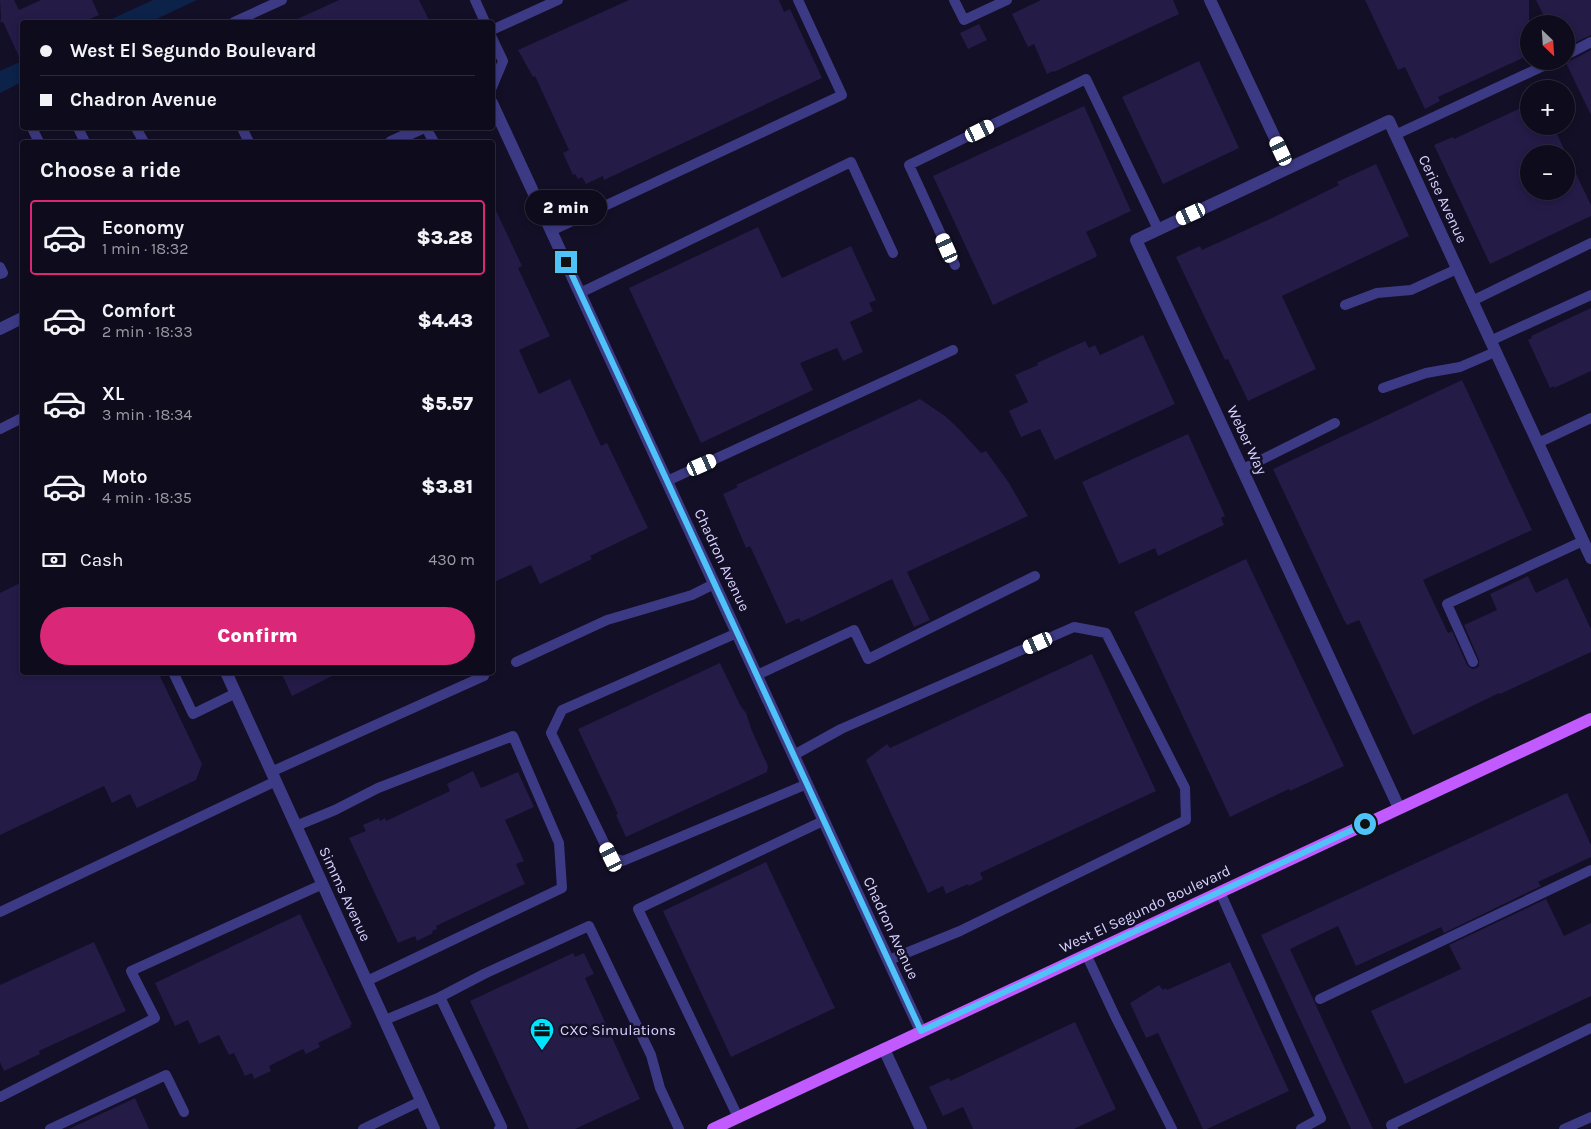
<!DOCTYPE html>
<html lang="en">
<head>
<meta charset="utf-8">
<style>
  :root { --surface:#0e0b1c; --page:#1c1929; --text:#f1f3f6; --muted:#9b9ba3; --line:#2e2b3b; --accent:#db2777 }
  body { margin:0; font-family:Karla,sans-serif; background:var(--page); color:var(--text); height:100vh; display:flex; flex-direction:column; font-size:19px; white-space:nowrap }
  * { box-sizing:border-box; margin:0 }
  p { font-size:16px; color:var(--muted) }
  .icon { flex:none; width:28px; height:28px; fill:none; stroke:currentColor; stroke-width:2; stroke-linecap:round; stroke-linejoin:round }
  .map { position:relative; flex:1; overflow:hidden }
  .panel { position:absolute; left:20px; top:140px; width:475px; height:535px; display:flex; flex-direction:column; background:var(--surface); border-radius:5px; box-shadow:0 2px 8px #0003,0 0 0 1px var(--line) }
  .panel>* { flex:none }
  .top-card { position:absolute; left:20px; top:20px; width:475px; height:110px; border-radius:5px; box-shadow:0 2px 8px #0003,0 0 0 1px var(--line); display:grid; align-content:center; height:110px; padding:0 20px; background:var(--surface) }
  .needle { width:32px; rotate:155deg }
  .tools { position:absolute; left:1520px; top:15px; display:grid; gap:10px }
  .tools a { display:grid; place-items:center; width:55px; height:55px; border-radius:50%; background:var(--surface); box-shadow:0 2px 8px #0003,0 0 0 1px var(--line); font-size:25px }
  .end { position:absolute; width:22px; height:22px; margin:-11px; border:6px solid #4fc3f7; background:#111; box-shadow:0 0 0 2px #111 }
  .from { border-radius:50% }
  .bubble { position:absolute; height:35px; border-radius:18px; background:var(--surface); box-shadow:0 2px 8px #0003,0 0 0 1px var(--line); font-size:16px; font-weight:800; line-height:35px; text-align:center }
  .car { position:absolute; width:15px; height:30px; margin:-15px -8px; border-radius:6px; box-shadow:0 0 4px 1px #0007; background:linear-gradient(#fff 24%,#345 0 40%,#fff 0 76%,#345 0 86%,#fff 0) }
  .top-card b { display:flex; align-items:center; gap:18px; height:48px; font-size:19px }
  .top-card b+b { border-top:1px solid var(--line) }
  .top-card i { width:12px; height:12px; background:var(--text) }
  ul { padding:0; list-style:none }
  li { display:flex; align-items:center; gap:15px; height:75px; margin:0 10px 8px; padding:0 10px; border:2px solid transparent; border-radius:5px }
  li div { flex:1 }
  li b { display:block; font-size:19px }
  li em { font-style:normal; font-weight:800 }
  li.on { border-color:var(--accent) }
  li>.icon { width:45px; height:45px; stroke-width:1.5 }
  h2 { padding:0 20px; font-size:22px; line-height:60px }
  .pay { display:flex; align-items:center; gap:12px; height:55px; padding:0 20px; font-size:19px }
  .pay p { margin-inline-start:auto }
  .button { display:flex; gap:10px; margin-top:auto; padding:10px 20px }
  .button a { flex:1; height:58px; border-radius:30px; background:var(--accent); color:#fff; font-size:20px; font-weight:800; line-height:58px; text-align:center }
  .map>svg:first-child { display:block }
  .water { fill:#0c2248 }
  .building { fill:#241b47; fill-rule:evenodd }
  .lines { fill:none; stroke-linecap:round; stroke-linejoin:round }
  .lane { stroke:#3d3a85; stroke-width:10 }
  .street { stroke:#3d3a85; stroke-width:12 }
  .primary { stroke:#c25bff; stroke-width:12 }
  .route { stroke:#4fc3f7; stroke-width:6 }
  .labels { text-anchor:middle; stroke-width:5; stroke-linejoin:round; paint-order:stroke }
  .street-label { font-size:15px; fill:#d9d4ff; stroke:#130f26 }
  .poi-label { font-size:15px; fill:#d9d4ff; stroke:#130f26; text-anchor:start }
</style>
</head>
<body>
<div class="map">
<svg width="1591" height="1129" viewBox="0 0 1591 1129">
  <rect width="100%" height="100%" fill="#130f26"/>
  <path class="water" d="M 153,0 L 197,0 L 150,22 L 105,22 Z
    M 22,61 L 22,82 L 0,93 L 0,71 Z"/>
  <path class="building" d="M 0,0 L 14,0 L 19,10 L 41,0 L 92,0 L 99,15 L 83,22 L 22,22 L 22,63 L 3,22 L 0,22 L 1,18 Z
    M 339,0 L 419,0 L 430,22 L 291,22 Z
    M 629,0 L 779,0 L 784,12 L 790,9 L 822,78 L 604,180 L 603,176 L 586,184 L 582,177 L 578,179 L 575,174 L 573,175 L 563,153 L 569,150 L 535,76 L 533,77 L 518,50 Z
    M 1041,0 L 1173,0 L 1179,14 L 1054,72 L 1053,71 L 1047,74 L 1034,44 L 1028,47 L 1012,14 Z
    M 1365,0 L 1529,0 L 1529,55 L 1438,97 L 1440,101 L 1425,109 L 1405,67 L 1398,70 Z
    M 1536,0 L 1591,0 L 1591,35 L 1566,47 L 1566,24 L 1548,24 Z
    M 979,24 L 987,40 L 968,49 L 960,33 Z
    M 1591,50 L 1591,115 L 1566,63 Z
    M 1199,61 L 1239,148 L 1163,184 L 1122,97 Z
    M 1529,104 L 1529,126 L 1553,126 L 1591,205 L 1591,216 L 1490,264 L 1434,145 L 1453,137 L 1454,139 ZM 1529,154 L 1566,154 L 1566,191 L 1529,191 Z
    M 1084,106 L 1131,211 L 1086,232 L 1097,255 L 1096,257 L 993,305 L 933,176 Z
    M 1376,164 L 1409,236 L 1282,296 L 1316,369 L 1248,401 L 1228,359 L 1225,360 L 1176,257 L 1200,246 L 1202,250 L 1272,218 L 1339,185 L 1337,182 Z
    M 492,202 L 522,266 L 518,268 L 550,336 L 519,350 L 539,394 L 570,379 L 601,446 L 607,443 L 648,528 L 590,556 L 592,559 L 540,584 L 531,565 L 492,583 Z
    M 758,227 L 782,278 L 851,246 L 876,300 L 869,303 L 873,311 L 850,322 L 863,352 L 843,361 L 837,348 L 800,363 L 813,390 L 701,443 L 629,288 Z
    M 1591,308 L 1591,371 L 1554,388 L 1554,386 L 1550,388 L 1528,340 L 1532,338 L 1531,336 Z
    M 1143,335 L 1175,404 L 1055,460 L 1040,429 L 1021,437 L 1009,411 L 1028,402 L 1015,375 L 1038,365 L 1037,363 L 1085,341 L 1089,348 L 1095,345 L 1100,355 Z
    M 1462,380 L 1532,530 L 1423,580 L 1448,633 L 1452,631 L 1467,665 L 1472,669 L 1476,668 L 1479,666 L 1479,660 L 1464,625 L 1497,610 L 1490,594 L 1528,576 L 1536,593 L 1567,578 L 1591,629 L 1591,652 L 1500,694 L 1499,693 L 1413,735 L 1359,620 L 1347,625 L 1344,620 L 1273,469 Z
    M 920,399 L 945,416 L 958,428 L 981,453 L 986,451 L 1009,483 L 1028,516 L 907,572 L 930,620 L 914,627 L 892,579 L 801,622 L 799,618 L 786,624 L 750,546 L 746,548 L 723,494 L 738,487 L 736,485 Z
    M 1188,434 L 1225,516 L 1221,518 L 1224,525 L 1158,556 L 1155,548 L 1119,564 L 1082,482 Z
    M 1246,559 L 1344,766 L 1290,791 L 1289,789 L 1230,817 L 1134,612 Z
    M 22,582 L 22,672 L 158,672 L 202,764 L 196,780 L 137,808 L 130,794 L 112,803 L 104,786 L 0,835 L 0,593 Z
    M 1092,654 L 1156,791 L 980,873 L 983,879 L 969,886 L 968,884 L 946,894 L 943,886 L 928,893 L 866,760 L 887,744 L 890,748 Z
    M 720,663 L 740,705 L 746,713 L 752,731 L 768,766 L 767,772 L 626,837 L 616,815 L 618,814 L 578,729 Z
    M 281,672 L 340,672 L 292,696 Z
    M 473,771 L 481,788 L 518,772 L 534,807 L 505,820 L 524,861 L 516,864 L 525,884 L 436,926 L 437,929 L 432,931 L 433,933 L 417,941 L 415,936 L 398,943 L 349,838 L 366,831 L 363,825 L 379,818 L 380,821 L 385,818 L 386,821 L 450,791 L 447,784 Z
    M 1567,793 L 1591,845 L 1591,857 L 1538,882 L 1541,886 L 1444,933 L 1441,927 L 1356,966 L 1338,926 L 1290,949 L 1373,1129 L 1351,1129 L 1261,935 Z
    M 766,862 L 835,1008 L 731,1057 L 663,911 Z
    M 1546,899 L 1564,936 L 1591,923 L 1591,996 L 1405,1084 L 1371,1011 L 1461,969 L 1449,945 Z
    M 300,914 L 352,1024 L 350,1025 L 351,1027 L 318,1043 L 320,1047 L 306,1054 L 303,1049 L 269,1066 L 271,1071 L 254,1079 L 252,1073 L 245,1076 L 234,1053 L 229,1055 L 219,1035 L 199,1044 L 188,1020 L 175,1026 L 155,983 Z
    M 94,942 L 126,1011 L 39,1051 L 40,1054 L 4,1071 L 0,1062 L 0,985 Z
    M 573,953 L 575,957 L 584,953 L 594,974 L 585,978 L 640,1099 L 575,1129 L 529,1129 L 470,1001 Z
    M 1230,962 L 1289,1091 L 1207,1129 L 1203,1129 L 1158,1033 L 1146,1038 L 1130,1003 L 1159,985 L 1163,990 L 1166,988 L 1167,990 Z
    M 1075,1022 L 1116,1109 L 1074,1129 L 973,1129 L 963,1107 L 943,1116 L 929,1087 L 949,1078 L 950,1081 Z
    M 135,1098 L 149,1129 L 69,1129 Z"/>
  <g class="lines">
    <path class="lane" d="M 475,0 L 485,22
      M 954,0 L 964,20 L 1007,0
      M 234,22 L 282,0
      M 492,30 L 558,0
      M 492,38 L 503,61 L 492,87
      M 1566,55 L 1591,42
      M 32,128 L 39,142
      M 78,128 L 85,142
      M 136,128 L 144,142
      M 242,128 L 249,142
      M 426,128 L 434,142
      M 1395,135 L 1554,61
      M 551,231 L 842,95 L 798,0
      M 955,265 L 909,165 L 1086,79 L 1158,229
      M 0,267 L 3,273 L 0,274
      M 580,293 L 851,162 L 893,253
      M 1472,301 L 1591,243
      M 1345,305 L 1377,293 L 1411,290 L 1457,269
      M 1490,341 L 1591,295
      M 1383,388 L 1426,373 L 1460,367 L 1495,352
      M 0,429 L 22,418
      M 1538,443 L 1591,418
      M 1243,469 L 1335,423
      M 667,481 L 953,350
      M 737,633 L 562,710 L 551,733 L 611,857 L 623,861 L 807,784
      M 516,662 L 607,620 L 692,595 L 714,584
      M 1473,662 L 1447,604 L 1583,541
      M 173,672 L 193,714 L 236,693
      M 757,675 L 854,630 L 868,659 L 1035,576
      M 794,755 L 841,729 L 1074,627 L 1106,633 L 1185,788 L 1186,820 L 960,931 L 889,960
      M 271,772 L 484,676
      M 296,826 L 335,810 L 378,788 L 513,736 L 559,843 L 562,888 L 367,981
      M 1220,892 L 1321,1118 L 1301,1129
      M 0,912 L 276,781
      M 1086,954 L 1116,1018 L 1172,1129
      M 440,997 L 502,1127 L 499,1129
      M 1320,999 L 1591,870
      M 385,1020 L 440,997 L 484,974 L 589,926 L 651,1055 L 660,1088 L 679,1129
      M 0,1097 L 155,1018 L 131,971 L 323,884
      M 738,1117 L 638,909 L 823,821
      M 50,1129 L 166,1075 L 184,1112
      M 363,1129 L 421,1101
      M 1393,1129 L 1391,1125 L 1591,1028
      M 1564,1129 L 1591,1117"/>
    <path class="street" d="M 1210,0 L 1289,168
      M 492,103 L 921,1031
      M 391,142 L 422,128
      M 0,329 L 22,318
      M 226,672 L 434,1129
      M 1399,808 L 1136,240 L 1389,121 L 1591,558
      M 884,1049 L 921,1129"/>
    <path class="primary" d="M 713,1129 L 1591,719"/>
  </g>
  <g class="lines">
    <path class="route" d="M 566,262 L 921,1031 L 1365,824"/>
  </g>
  <defs>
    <symbol id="office-pin" viewBox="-11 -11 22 30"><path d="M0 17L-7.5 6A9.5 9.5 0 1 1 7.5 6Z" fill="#00e5ff" stroke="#130f26"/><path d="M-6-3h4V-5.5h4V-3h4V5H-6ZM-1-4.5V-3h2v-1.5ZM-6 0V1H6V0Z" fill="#111"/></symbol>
  </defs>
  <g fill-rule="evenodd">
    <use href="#office-pin" x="528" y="1016" width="28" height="38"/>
  </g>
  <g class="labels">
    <g class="street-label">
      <text transform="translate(1443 199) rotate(65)" y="5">Cerise Avenue</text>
      <text transform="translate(1247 440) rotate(65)" y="5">Weber Way</text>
      <text transform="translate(722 560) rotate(65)" y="5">Chadron Avenue</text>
      <text transform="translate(345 894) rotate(65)" y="5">Simms Avenue</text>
      <text transform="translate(1145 909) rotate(-25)" y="5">West El Segundo Boulevard</text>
      <text transform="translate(891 928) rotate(65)" y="5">Chadron Avenue</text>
    </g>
    <g class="poi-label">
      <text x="560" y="1035">CXC Simulations</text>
    </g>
  </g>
</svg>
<div class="tools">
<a><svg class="needle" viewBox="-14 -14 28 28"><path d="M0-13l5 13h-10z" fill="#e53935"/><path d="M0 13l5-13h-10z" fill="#9b9ba3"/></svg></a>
<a>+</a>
<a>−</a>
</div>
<i class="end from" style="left:1365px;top:824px"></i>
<i class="end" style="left:566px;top:262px"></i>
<div class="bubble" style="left:525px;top:190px;width:82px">2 min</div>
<i class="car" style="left:980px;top:131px;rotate:64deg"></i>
<i class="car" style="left:1281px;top:151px;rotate:335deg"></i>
<i class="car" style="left:1191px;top:214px;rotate:245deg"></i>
<i class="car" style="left:947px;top:248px;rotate:336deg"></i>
<i class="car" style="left:702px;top:465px;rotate:66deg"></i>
<i class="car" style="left:1038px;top:643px;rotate:246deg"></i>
<i class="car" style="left:611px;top:857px;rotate:334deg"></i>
<div class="top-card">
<b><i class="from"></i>West El Segundo Boulevard</b>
<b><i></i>Chadron Avenue</b>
</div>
<section class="panel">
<h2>Choose a ride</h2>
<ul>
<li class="on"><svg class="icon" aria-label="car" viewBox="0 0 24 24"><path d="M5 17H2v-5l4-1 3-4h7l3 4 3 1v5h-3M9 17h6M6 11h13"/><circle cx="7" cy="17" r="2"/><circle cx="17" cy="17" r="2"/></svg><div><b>Economy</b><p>1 min · 18:32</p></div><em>$3.28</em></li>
<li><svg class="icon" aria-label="car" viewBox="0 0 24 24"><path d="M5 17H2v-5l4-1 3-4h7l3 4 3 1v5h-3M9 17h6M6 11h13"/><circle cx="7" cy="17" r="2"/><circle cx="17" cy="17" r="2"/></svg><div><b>Comfort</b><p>2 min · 18:33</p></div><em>$4.43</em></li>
<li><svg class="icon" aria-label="car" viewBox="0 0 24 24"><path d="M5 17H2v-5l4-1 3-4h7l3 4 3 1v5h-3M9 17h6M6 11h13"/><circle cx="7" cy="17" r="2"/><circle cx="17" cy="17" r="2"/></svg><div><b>XL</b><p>3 min · 18:34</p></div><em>$5.57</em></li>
<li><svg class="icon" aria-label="car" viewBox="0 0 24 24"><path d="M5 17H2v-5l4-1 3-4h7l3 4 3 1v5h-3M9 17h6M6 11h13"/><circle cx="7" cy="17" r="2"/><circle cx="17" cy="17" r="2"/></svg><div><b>Moto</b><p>4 min · 18:35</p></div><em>$3.81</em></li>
</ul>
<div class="pay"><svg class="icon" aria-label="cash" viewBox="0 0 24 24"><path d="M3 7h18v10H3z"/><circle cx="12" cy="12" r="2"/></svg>Cash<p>430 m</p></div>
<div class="button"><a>Confirm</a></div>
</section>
</div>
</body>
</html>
